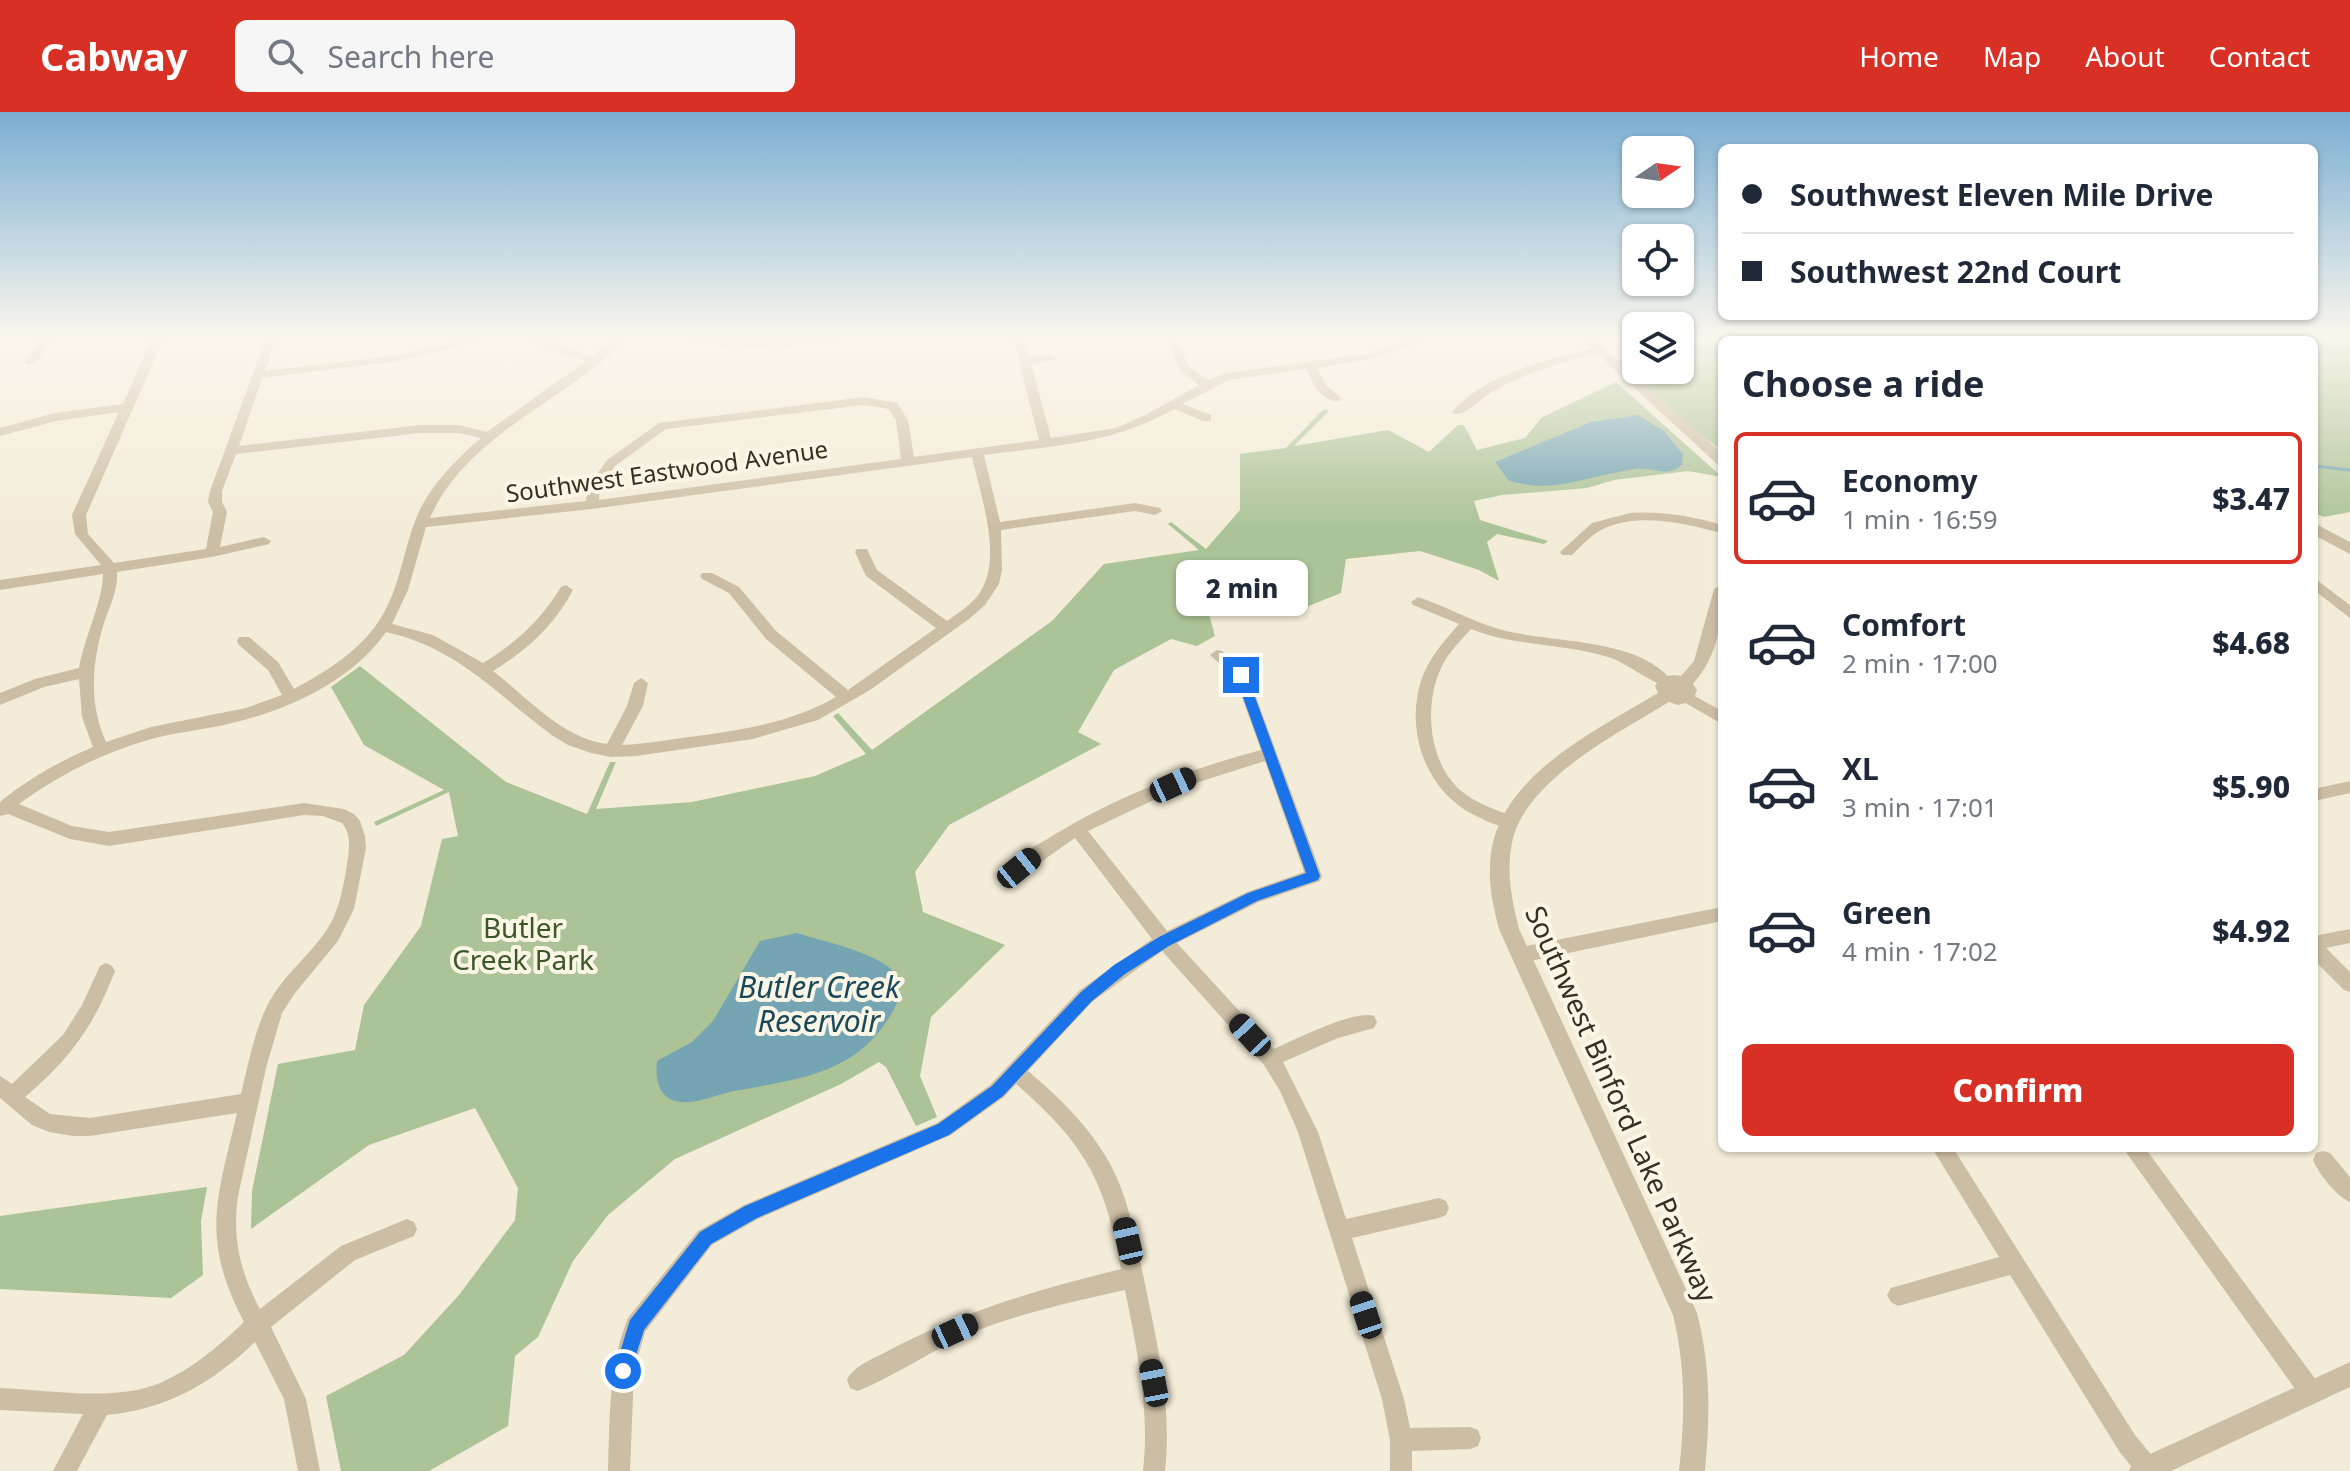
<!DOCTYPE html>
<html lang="en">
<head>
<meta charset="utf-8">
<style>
  :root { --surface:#fff; --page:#f6f6f7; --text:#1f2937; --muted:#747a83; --line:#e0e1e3; --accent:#d93025 }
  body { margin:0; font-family:"Noto Sans",sans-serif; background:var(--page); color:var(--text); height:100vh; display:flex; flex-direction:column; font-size:30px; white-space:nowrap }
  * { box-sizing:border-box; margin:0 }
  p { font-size:26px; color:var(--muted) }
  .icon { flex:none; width:44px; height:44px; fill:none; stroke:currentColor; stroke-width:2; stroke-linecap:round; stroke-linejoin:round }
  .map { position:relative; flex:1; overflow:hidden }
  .panel { position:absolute; left:1718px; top:224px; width:600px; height:816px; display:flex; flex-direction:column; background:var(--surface); border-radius:12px; box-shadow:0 2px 6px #0004 }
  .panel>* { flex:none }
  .guide { position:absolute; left:1718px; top:32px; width:600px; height:176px; border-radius:12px; box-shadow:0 2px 6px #0004; display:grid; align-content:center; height:176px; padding:0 24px; background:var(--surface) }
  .needle { width:52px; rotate:77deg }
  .tools { position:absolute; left:1622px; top:24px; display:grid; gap:16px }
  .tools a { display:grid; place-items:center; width:72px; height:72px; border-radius:12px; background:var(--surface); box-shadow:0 2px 6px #0004; font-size:40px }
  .end { position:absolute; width:36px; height:36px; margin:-18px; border:10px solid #1a73e8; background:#fff; box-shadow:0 0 0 4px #fff }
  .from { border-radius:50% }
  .bubble { position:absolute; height:56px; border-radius:12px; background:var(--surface); box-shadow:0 2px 6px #0004; font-size:26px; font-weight:800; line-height:56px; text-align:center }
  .car { position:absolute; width:24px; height:48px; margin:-24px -12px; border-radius:10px; box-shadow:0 0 6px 2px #0007; background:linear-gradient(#222 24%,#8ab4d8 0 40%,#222 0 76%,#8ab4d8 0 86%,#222 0) }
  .guide b { display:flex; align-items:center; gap:28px; height:76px; font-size:30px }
  .guide b+b { border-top:2px solid var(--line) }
  .guide i { width:20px; height:20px; background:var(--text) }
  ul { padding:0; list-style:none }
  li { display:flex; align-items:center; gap:24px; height:132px; margin:0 16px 12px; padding:0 8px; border:4px solid transparent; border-radius:12px }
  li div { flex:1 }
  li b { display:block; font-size:30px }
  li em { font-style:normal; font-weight:800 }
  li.active { border-color:var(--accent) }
  li>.icon { width:72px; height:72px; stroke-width:1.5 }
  h2 { padding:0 24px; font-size:36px; line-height:96px }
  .cta { display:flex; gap:16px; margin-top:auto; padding:16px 24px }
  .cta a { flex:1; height:92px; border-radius:12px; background:var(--accent); color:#fff; font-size:32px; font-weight:800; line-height:92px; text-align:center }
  header { display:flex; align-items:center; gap:48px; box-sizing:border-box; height:112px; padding:0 40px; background:var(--accent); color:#fff }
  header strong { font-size:38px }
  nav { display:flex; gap:44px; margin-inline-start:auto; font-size:28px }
  .search { width:560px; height:72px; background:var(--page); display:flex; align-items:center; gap:20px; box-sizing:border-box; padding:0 28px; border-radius:12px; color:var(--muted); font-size:30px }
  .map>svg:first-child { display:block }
  .green { fill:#acc397 }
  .water { fill:#75a4b2 }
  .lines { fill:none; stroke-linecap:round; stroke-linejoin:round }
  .stream { stroke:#75a4b2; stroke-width:3 }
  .minor { fill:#ccbea4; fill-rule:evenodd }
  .tertiary { fill:#ccbea4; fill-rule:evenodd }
  .route { fill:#1a73e8 }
  .labels { text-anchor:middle; stroke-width:8; stroke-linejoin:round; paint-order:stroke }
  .far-street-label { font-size:24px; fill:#372f26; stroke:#fbf5e5 }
  .park-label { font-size:28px; fill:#3c5728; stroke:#fbf5e5 }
  .street-label { font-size:28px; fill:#372f26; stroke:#fbf5e5 }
  .water-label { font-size:30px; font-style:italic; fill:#18495b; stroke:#fbf5e5 }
</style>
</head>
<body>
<header>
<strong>Cabway</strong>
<div class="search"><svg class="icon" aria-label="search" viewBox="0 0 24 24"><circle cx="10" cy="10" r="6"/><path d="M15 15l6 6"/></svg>Search here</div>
<nav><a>Home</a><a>Map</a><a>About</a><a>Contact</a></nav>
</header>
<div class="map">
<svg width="2350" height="1359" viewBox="0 0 2350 1359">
  <rect width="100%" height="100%" fill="#f3ecd8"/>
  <path class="green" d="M 1682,226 L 1736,228 L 1722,228 L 1722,339 L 1611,251 L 1636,243 L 1636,258 L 1680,258 Z
    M 1739,226 L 2019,226 L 2020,228 L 1739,228 Z
    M 2081,226 L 2350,226 L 2350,400 L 2324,405 L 2314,401 L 2314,228 L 2064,228 Z
    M 1616,270 L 1722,365 L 1688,359 L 1614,368 L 1587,376 L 1502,383 L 1474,389 L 1480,408 L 1548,429 L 1544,432 L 1497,422 L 1487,430 L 1499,469 L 1479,458 L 1420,439 L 1346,447 L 1341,481 L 1301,497 L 1298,471 L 1209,502 L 1215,524 L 1197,534 L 1171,527 L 1114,558 L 1078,620 L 1101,632 L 949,713 L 915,760 L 923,800 L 1005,833 L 931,905 L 920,964 L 937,1005 L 916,1014 L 886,955 L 879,950 L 841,972 L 675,1047 L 608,1103 L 573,1149 L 538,1225 L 515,1244 L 508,1314 L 429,1359 L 341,1359 L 326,1284 L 404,1243 L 459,1183 L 515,1108 L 518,1076 L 475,996 L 369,1033 L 251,1117 L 252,1079 L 278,952 L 355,938 L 364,893 L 421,814 L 442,727 L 458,724 L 449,680 L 376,714 L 374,710 L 444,678 L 364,633 L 331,575 L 360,554 L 506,670 L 587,702 L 610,650 L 616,650 L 596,697 L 692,690 L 815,664 L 866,642 L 833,604 L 838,601 L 872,638 L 1052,509 L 1104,452 L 1199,438 L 1168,412 L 1171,410 L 1206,437 L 1240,398 L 1240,342 L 1286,336 L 1324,297 L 1329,299 L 1294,334 L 1388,318 L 1429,340 L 1458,313 L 1464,313 L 1477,338 L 1525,326 L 1541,306 Z
    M 207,1075 L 201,1109 L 203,1163 L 171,1186 L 0,1177 L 0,1104 Z"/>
  <path class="water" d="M 1638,303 L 1664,319 L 1683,342 L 1682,353 C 1665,367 1652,354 1634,357 C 1603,362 1572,373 1541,374 C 1531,374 1519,371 1509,369 L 1495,350 L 1591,310 Z
    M 797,821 C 822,829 874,840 892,858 C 903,870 901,884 894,897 C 860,962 799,967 734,979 C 719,982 696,992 681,990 C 658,988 655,966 657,949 L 692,930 L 713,909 L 760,829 Z"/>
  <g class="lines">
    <path class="stream" d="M 2314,354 L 2350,358"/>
    <path class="minor" d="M 41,226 L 52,226 L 35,252 L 27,252 L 25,250 Z
      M 152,226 L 164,226 L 86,403 L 88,422 L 114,451 L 206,437 L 213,400 L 208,390 L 210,379 L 266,226 L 277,226 L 265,259 L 399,243 L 473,226 L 492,226 L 399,249 L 262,266 L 239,334 L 420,313 L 458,313 L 487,320 L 586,249 L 540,235 L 526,226 L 539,226 L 593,244 L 614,226 L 625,226 C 612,244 588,260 569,274 C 517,310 456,346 430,406 L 586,389 L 588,375 L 607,348 L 659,311 L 864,285 L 897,291 L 908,308 L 914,345 L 1039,328 L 1013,226 L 1023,226 L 1029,245 L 1051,243 L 1057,246 L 1051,249 L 1031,252 L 1051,326 L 1116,316 L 1147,302 L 1199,273 L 1181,259 L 1165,226 L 1175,226 L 1190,255 L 1208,268 L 1227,261 L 1365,242 L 1416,226 L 1432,226 L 1371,247 L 1317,256 L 1326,273 L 1341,286 L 1339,289 C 1321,290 1313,271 1306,257 L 1229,268 L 1182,292 L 1211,303 L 1211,309 L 1203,309 L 1174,297 C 1113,332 1052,334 984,343 L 1000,410 L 1135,391 L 1160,396 L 1162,399 L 1155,403 L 1135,399 L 1001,418 L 1002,458 L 999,472 L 985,493 L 969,507 L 870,578 L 818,608 L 753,627 L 636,644 L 611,645 L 591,641 L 568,633 L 553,624 C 496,582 458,536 386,520 C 352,569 288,598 232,611 C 204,618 175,620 148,628 C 103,641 61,662 23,689 L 19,692 L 72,714 L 109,720 L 304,691 L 344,697 L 354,702 L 360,709 L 365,724 L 366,736 L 354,797 L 338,829 L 295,881 L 282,901 L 266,956 L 238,1084 C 232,1125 240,1160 260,1197 L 341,1134 L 407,1107 L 414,1110 L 417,1117 L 414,1124 L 355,1148 L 271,1215 L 306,1287 L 320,1359 L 298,1359 L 284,1287 L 255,1230 C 212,1271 168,1297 107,1303 L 77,1359 L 53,1359 L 83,1302 L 0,1298 L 0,1276 C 48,1278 115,1290 160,1271 C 192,1257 219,1234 244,1210 C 200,1126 217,1087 237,1001 L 90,1024 L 73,1024 L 49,1020 L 32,1013 L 0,986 L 0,964 L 12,972 L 63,923 L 82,893 L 100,854 L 106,851 L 112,854 L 115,859 C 94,914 70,947 25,985 L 50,1002 L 90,1006 L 241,982 C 248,953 254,921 267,894 C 283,862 313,842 331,811 C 340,793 344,772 347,752 C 349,738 352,723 342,711 L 323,704 L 304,703 L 109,734 L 70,727 L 8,702 L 0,704 L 0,690 C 28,667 60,649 93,635 L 82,605 L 79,567 L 44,575 L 0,593 L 0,581 L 35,567 L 79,556 C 84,526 103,489 103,462 L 0,478 L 0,468 L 101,453 L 75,422 L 72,403 L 119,300 L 56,309 L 0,324 L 0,316 L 55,301 L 123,292 ZM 864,293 L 889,297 L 896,308 L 901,347 L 599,388 L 600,375 L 615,354 L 666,317 ZM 420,321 L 458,321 L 481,326 C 454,349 425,379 414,412 C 403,442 399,476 382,504 C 362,538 327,559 294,577 L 278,550 L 249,525 L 239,525 L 237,529 L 239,533 L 268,558 L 282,583 L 246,596 L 151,615 L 106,630 C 88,590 92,548 105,508 C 111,492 118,477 117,460 L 212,445 L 269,432 L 271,429 L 264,425 L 220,435 L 227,400 L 222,390 L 222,379 L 236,342 ZM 972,345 C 980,380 1001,441 983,475 C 976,490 960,500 947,509 L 877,458 L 867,437 L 857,437 L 855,440 L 866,464 L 936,516 L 848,578 L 776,519 L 739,475 L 712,461 L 702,461 L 700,464 L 702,467 L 729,481 L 766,527 L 836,585 C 793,610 746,617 697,624 C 672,627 647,632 622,633 L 643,594 L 648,571 L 641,566 L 634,571 L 627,594 L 607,632 C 562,626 528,586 493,559 C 527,538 554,514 573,478 L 566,473 L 561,475 C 541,508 516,531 483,551 L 433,523 L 392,512 L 408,478 L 426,415 L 592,397 Z
      M 679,226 C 703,224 726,229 750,229 C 782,230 814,224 846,226 L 840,229 L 751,236 L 685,229 Z
      M 1597,236 L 1603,239 L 1601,241 C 1563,250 1526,260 1492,280 C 1480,287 1467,303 1454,302 L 1452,299 C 1488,261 1548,246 1597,236 Z
      M 1630,401 C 1661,399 1692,404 1722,413 L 1722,421 C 1687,412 1641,400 1605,416 C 1592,422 1582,433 1572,443 L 1562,443 L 1560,440 L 1592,411 Z
      M 2314,466 L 2350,493 L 2350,506 L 2314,478 Z
      M 1418,485 C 1446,494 1471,509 1499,517 C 1549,532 1638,524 1673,570 L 1671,574 C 1659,577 1627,551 1611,546 C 1565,531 1516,535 1471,517 C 1460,529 1448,541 1441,556 C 1424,593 1428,649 1460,678 C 1475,691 1496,698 1515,705 L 1517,710 L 1515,715 C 1503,718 1485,708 1474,703 C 1426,679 1405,619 1421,569 C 1428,547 1444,529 1459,512 L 1413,493 L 1411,490 Z
      M 1217,538 L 1222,539 L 1248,563 L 1322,764 L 1320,769 L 1259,790 L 1177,831 L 1274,937 C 1294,928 1355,897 1374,904 L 1377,910 L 1374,916 L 1338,926 L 1283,950 L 1318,1020 L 1346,1107 L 1439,1086 L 1446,1089 L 1449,1096 L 1446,1103 L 1439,1106 L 1352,1126 L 1404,1287 L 1410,1316 L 1470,1315 L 1478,1318 L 1481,1326 L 1478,1334 L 1470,1337 L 1412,1339 L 1412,1359 L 1390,1359 L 1390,1328 L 1382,1287 L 1298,1020 L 1280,979 L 1264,953 L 1162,839 L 1092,890 L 1028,959 C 1059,985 1089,1014 1109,1050 C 1130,1088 1136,1130 1145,1172 C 1158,1235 1172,1294 1165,1359 L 1143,1359 C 1150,1297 1137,1238 1125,1178 C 1072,1190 1019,1201 969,1222 C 931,1239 896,1263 858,1279 L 850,1276 L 847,1268 C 853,1254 873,1247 886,1240 C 961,1200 1039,1177 1121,1157 C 1105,1068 1085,1032 1016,972 L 1004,985 L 951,1023 L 758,1107 L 712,1133 L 645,1220 L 634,1259 L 630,1359 L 608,1359 C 610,1307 608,1255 628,1206 L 698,1119 L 744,1093 L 937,1011 L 990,973 L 1080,878 L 1152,827 L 1075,726 L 1025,761 L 1019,763 L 1013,761 L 1011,756 C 1018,743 1037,733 1049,726 C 1114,685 1186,658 1261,638 L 1235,566 L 1210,543 ZM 1265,649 L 1304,760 L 1247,780 L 1167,819 L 1088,719 L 1177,677 Z
      M 1687,580 L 1722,599 L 1722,612 L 1682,589 L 1679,585 L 1682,581 Z
      M 2350,669 L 2350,681 L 2314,689 L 2314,677 Z
      M 1722,795 L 1722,809 L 1521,851 L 1515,848 L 1512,843 L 1515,838 L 1521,835 Z
      M 2350,817 L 2350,831 L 2326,836 L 2350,860 L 2350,880 L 2344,878 L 2314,848 L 2314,824 Z
      M 1932,1036 L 1953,1036 L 2135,1323 L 2158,1351 L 2161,1359 L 2135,1359 L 2119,1339 L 2010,1163 L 1898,1194 L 1891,1190 L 1887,1183 L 1891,1176 L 1999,1145 Z
      M 2123,1036 L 2145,1036 L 2319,1272 L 2322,1280 L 2319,1288 L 2311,1291 L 2303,1288 Z
      M 2323,1039 L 2330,1041 L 2350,1065 L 2350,1090 C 2336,1084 2319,1062 2313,1048 L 2316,1041 Z"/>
    <path class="tertiary" d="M 1580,226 L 1593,226 L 1722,341 L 1722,353 L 1717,352 Z
      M 2314,411 L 2350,430 L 2350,442 L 2314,423 Z
      M 1722,472 C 1722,511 1719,542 1693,572 L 1697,578 L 1693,589 L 1678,593 L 1669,590 C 1619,621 1524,668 1512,731 C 1506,761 1512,788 1519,817 L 1697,1201 C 1711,1255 1710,1304 1705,1359 L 1679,1359 C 1685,1305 1686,1256 1673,1203 L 1499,817 C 1494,797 1489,777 1490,756 C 1490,668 1593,620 1658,581 L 1655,574 C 1661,564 1670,562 1681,564 L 1694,549 L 1714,477 Z
      M 2350,1250 L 2350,1275 L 2171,1359 L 2129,1359 L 2133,1350 Z"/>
  </g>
  <linearGradient id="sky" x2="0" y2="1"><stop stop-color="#7aaed2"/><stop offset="0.54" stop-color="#faf6ed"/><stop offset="1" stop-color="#faf6ed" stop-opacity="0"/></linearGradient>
  <rect width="2350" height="416" fill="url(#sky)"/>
  <path class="route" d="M 1241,559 L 1247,563 L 1320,764 L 1318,768 L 1257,789 L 1169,834 L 1125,862 L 1092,889 L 1003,984 L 949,1023 L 757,1106 L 711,1132 L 644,1218 L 629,1265 L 623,1268 L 617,1265 L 614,1259 L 630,1208 L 700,1120 L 745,1094 L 938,1012 L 992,974 L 1081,880 L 1114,853 L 1159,825 L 1248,781 L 1306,761 L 1235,563 Z"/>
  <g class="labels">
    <g class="far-street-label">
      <text transform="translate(667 360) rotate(-8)" y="8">Southwest Eastwood Avenue</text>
    </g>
    <g class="park-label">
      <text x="523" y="826">Butler<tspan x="523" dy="32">Creek Park</tspan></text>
    </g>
    <g class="street-label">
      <text transform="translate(1621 992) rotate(66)" y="10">Southwest Binford Lake Parkway</text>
    </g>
    <g class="water-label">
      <text x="819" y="886">Butler Creek<tspan x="819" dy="34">Reservoir</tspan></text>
    </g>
  </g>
</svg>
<div class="tools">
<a><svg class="needle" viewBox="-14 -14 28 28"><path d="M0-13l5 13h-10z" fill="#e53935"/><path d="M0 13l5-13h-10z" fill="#747a83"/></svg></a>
<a><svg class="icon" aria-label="locate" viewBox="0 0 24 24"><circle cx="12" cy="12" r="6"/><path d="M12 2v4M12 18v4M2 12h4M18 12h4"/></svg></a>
<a><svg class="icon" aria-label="layers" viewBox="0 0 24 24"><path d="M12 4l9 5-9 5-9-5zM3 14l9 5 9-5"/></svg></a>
</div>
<i class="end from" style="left:623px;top:1259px"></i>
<i class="end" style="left:1241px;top:563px"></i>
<div class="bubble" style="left:1176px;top:448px;width:132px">2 min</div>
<i class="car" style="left:1173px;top:673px;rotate:65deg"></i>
<i class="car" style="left:1019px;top:756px;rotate:51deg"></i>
<i class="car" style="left:1250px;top:923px;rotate:317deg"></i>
<i class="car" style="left:1128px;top:1129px;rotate:347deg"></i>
<i class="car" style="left:1366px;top:1203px;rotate:342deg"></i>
<i class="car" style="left:955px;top:1219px;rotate:65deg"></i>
<i class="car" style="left:1154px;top:1271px;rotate:349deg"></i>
<div class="guide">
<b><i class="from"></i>Southwest Eleven Mile Drive</b>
<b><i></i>Southwest 22nd Court</b>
</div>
<section class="panel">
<h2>Choose a ride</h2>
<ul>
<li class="active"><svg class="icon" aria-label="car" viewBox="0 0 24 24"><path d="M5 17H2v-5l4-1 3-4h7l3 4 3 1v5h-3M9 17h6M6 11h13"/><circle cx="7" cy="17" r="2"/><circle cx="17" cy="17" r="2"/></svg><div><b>Economy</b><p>1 min · 16:59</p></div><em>$3.47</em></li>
<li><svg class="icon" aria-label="car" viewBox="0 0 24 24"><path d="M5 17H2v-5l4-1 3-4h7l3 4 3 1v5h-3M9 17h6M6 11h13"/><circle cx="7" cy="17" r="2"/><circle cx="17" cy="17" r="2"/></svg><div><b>Comfort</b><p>2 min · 17:00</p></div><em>$4.68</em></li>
<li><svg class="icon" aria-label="car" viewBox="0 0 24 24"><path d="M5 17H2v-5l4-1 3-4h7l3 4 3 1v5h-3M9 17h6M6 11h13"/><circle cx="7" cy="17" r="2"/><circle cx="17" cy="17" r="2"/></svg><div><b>XL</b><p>3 min · 17:01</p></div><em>$5.90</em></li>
<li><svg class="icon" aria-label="car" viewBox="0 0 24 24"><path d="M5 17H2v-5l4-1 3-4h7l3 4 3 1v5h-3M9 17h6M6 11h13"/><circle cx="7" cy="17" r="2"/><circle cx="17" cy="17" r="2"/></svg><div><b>Green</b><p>4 min · 17:02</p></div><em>$4.92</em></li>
</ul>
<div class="cta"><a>Confirm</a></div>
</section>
</div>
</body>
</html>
